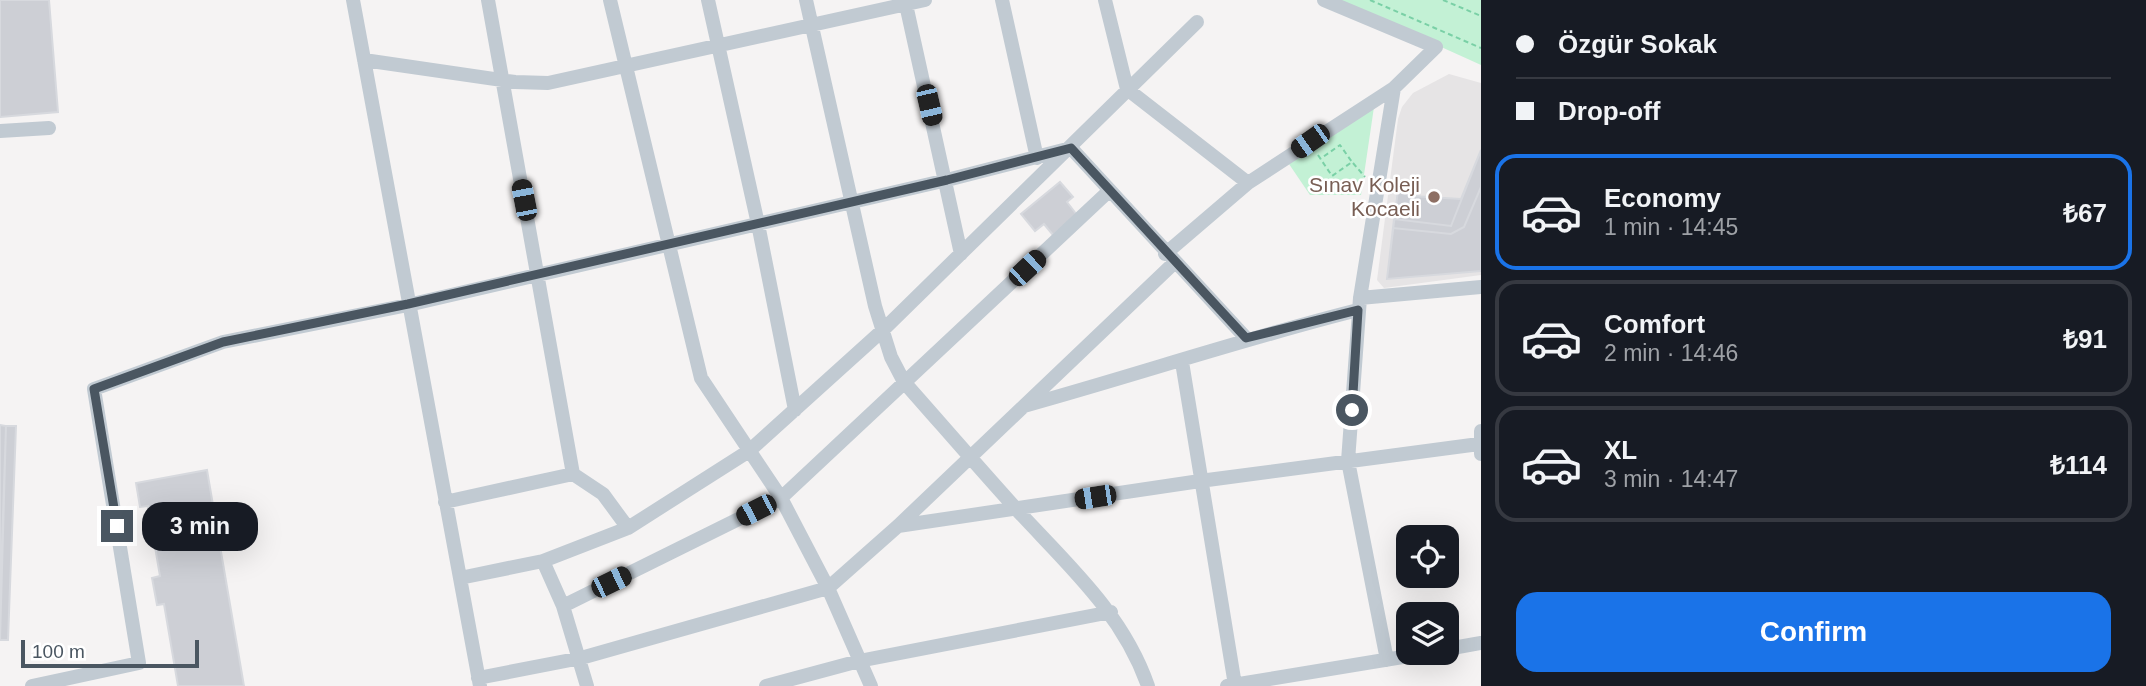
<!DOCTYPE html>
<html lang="en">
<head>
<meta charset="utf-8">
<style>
  :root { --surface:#171b24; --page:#242831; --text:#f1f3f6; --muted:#9ea1a6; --line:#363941; --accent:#1a73e8 }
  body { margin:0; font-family:Arial,sans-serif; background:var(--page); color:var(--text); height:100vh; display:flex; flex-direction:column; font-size:26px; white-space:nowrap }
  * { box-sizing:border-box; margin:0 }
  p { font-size:23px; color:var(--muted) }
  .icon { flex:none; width:38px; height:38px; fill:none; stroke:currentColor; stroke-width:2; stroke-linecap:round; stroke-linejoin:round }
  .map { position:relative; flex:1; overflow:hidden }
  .details { display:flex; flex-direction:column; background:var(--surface); width:665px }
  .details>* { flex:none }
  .banner { display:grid; align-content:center; height:154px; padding:0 35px; background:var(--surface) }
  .controls { position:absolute; left:1396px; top:525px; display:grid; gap:14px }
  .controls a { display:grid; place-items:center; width:63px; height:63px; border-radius:14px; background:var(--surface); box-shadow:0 7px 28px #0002; font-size:35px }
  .scale { position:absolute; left:21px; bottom:18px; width:178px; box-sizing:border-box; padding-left:7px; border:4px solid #4a5661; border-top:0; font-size:19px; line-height:24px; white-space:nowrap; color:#4a5661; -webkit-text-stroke:5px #fff; paint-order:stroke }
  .end { position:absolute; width:32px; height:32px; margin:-16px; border:9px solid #4a5661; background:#fff; box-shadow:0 0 0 4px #fff }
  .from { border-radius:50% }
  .bubble { position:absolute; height:49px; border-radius:21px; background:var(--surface); box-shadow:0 7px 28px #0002; font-size:23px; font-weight:700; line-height:49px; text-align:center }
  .car { position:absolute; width:21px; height:42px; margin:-21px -10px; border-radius:9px; box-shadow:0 0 5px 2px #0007; background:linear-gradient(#222 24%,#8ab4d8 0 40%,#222 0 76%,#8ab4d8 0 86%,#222 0) }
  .banner b { display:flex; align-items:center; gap:24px; height:66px; font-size:26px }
  .banner b+b { border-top:2px solid var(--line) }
  .banner i { width:18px; height:18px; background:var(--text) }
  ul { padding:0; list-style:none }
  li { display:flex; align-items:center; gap:21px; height:116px; margin:0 14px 10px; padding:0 21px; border:4px solid var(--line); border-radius:21px }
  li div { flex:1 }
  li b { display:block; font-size:26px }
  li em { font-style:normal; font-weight:700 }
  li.current { border-color:var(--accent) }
  li>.icon { width:63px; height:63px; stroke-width:1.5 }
  .action { display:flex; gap:14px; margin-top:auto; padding:14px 35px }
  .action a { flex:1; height:80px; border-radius:21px; background:var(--accent); color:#fff; font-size:28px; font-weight:700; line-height:80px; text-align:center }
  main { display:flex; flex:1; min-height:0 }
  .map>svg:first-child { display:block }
  .education { fill:#e6e4e5 }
  .green { fill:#c3f1d5 }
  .building { fill:#cdcfd5; stroke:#d7d9de; stroke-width:2 }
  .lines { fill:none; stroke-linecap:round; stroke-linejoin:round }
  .path { stroke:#7ad0a6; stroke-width:2; stroke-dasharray:5 3.5; stroke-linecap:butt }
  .minor { stroke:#c1cad2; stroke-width:14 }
  .route { stroke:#4a5661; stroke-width:9 }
  .education-dot { fill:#8d6e63; stroke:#fff; stroke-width:2.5 }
  .labels { text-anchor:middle; stroke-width:5; stroke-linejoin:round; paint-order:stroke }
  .education-label { font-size:21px; fill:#785e54; stroke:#fff; text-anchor:end }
</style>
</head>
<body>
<main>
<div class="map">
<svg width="1481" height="686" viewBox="0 0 1481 686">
  <rect width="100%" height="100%" fill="#f5f3f3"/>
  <path class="education" d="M 1449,74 L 1481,83 L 1481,275 L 1384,288 L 1377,280 L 1398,119 L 1402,107 L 1413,93 Z"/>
  <path class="green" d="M 1337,0 L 1481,0 L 1481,65 L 1470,60 Z
    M 1374,107 L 1361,195 L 1310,195 L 1289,164 Z"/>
  <path class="building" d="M 0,0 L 49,0 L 58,112 L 0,117 Z
    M 1481,150 L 1481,271 L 1387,279 L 1398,190 L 1413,191 L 1412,196 L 1461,199 Z
    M 1481,150 L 1481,271 L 1387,279 L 1394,219 L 1451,226 Z
    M 1060,182 L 1073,197 L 1067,202 L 1077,215 L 1053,235 L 1044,224 L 1035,231 L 1021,214 Z
    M 1481,187 L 1481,271 L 1387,279 L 1393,228 L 1451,234 L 1464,227 Z
    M 0,425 L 6,426 L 0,605 Z
    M 6,426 L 16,426 L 8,640 L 0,640 Z
    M 207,470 L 244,686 L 178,686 L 164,604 L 157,605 L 152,578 L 160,576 L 148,506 L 140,507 L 136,483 Z"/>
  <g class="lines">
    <path class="path" d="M 1370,0 L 1481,48
      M 1443,0 L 1481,16
      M 1318,155 L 1332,176 L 1352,162 L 1340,145 L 1320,159
      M 1353,163 L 1365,177"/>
    <path class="minor" d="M 353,0 L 480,686
      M 488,0 L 573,474 L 603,494 L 628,528
      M 610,0 L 701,378 L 781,498 L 828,588 L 871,686
      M 708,0 L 758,224 L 795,410
      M 806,0 L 875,306 L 891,357 L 904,382 C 942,425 980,469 1018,511 C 1069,566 1123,614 1148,686
      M 905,0 L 961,254
      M 1002,0 L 1037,158
      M 1105,0 L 1127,89 L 1248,183
      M 1324,0 L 1436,47 L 1394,88
      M 364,60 L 515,82 L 548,83 L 925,0
      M 0,131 L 49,128
      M 1165,254 L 1248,183 L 1394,88 L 1360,298 L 1348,461 L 1387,660
      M 1360,298 L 1481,287
      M 1182,362 L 1235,685
      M 1024,406 C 1136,375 1246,338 1358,310
      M 1481,431 L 1481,454
      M 445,502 L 573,474
      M 898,526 L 1200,481 L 1479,444
      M 460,578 L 543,561
      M 563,606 L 781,498 L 1109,191
      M 1447,649 L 1481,643
      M 478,678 L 581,658 L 828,588 L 898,526 L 1174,263
      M 32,686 L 139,663 L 94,389 L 223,342 L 408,305 L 947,180 L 1071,148 L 1246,338
      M 587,686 L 563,606 L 543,561 L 628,528 L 749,451 L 883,330 L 1197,22
      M 766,686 L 859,661 L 1111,612
      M 1227,686 L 1427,653"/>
  </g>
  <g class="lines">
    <path class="route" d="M 117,526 L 94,389 L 223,342 L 408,304 L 947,180 L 1071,148 L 1246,338 L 1358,310 L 1352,410"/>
  </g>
  <circle class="education-dot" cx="1434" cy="197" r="7"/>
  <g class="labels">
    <g class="education-label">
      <text x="1420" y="192">Sınav Koleji<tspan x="1420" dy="24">Kocaeli</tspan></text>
    </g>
  </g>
</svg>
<div class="controls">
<a><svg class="icon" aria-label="locate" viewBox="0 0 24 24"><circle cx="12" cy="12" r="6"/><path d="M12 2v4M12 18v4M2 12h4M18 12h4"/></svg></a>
<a><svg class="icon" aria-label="layers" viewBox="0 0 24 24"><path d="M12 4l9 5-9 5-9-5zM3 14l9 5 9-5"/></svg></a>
</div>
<div class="scale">100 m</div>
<i class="end from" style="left:1352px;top:410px"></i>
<i class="end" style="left:117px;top:526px"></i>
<div class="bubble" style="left:142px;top:502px;width:116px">3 min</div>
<i class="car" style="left:929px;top:105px;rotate:167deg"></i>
<i class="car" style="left:1310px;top:141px;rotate:235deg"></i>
<i class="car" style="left:524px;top:200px;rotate:349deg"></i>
<i class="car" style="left:1027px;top:268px;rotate:47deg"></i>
<i class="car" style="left:1095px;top:497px;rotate:261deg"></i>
<i class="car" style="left:756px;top:510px;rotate:243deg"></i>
<i class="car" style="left:611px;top:582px;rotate:64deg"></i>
</div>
<section class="details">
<div class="banner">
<b><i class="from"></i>Özgür Sokak</b>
<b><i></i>Drop-off</b>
</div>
<ul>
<li class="current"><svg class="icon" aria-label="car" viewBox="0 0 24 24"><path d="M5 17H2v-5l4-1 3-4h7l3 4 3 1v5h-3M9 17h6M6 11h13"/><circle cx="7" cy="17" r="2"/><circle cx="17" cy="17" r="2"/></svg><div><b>Economy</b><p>1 min · 14:45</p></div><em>₺67</em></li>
<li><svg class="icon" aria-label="car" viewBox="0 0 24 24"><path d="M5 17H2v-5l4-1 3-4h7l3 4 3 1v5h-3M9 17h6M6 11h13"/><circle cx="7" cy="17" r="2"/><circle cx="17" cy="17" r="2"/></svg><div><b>Comfort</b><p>2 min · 14:46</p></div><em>₺91</em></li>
<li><svg class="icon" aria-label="car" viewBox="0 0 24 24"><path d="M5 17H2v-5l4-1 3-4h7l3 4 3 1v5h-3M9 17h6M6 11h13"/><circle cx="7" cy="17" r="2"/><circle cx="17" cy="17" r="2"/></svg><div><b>XL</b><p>3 min · 14:47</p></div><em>₺114</em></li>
</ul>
<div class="action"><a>Confirm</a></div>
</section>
</main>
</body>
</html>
